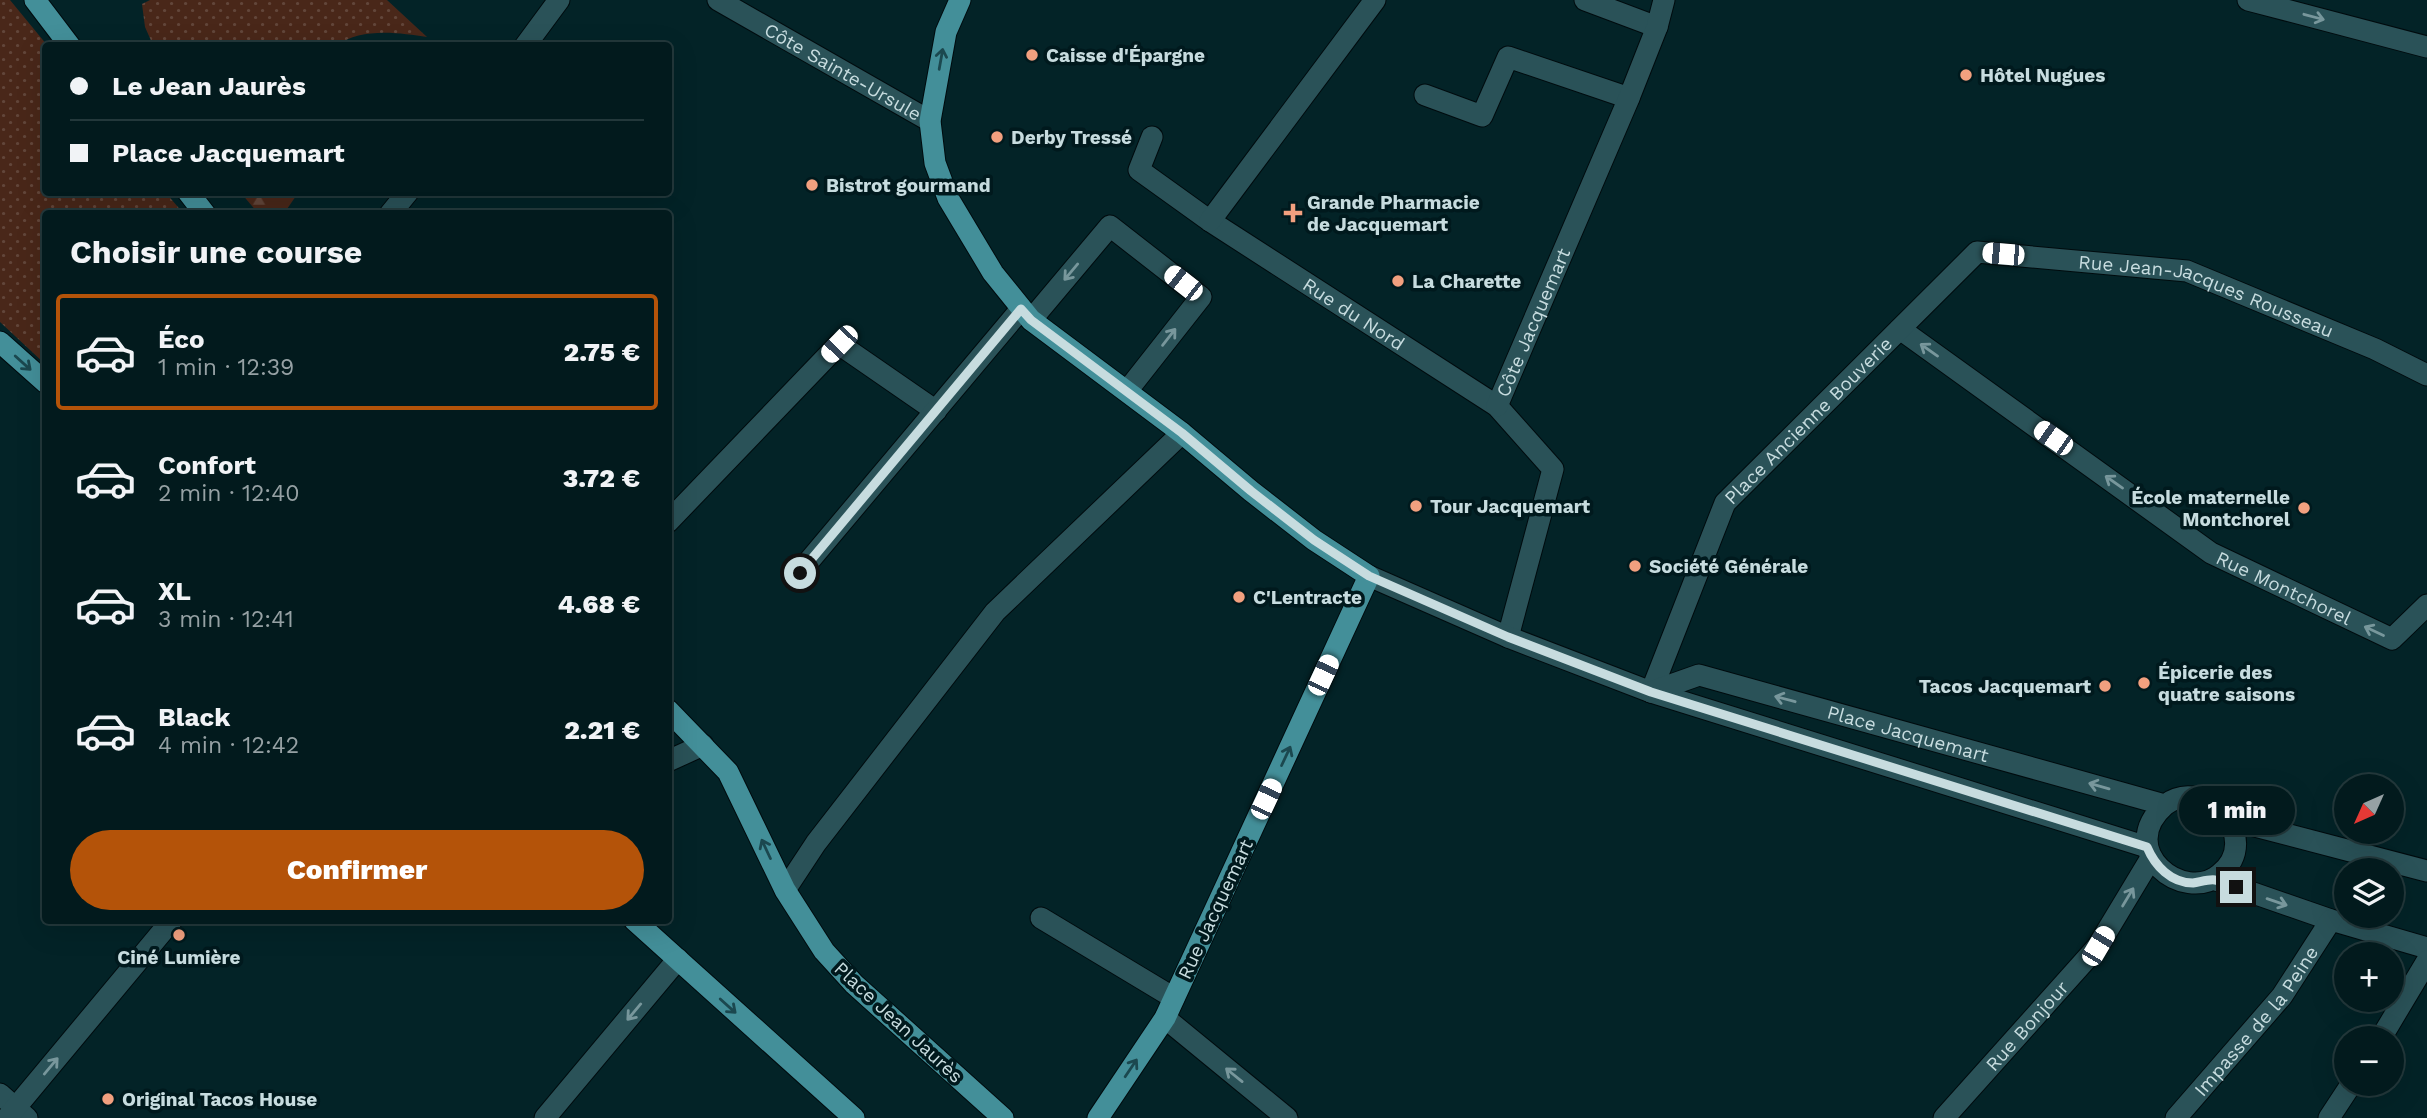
<!DOCTYPE html>
<html lang="fr">
<head>
<meta charset="utf-8">
<style>
  :root { --surface:#021a1d; --page:#0c2326; --text:#f1f3f6; --muted:#96a1a4; --line:#23383b; --accent:#b45309 }
  body { margin:0; font-family:"Work Sans",sans-serif; background:var(--page); color:var(--text); height:100vh; display:flex; flex-direction:column; font-size:26px; white-space:nowrap }
  * { box-sizing:border-box; margin:0 }
  p { font-size:23px; color:var(--muted) }
  .icon { flex:none; width:38px; height:38px; fill:none; stroke:currentColor; stroke-width:2; stroke-linecap:round; stroke-linejoin:round }
  .map { position:relative; flex:1; overflow:hidden }
  .sheet { position:absolute; left:42px; top:210px; width:630px; height:714px; display:flex; flex-direction:column; background:var(--surface); border-radius:7px; box-shadow:0 7px 28px #0002,0 0 0 2px var(--line) }
  .sheet>* { flex:none }
  .hud { position:absolute; left:42px; top:42px; width:630px; height:154px; border-radius:7px; box-shadow:0 7px 28px #0002,0 0 0 2px var(--line); display:grid; align-content:center; height:154px; padding:0 28px; background:var(--surface) }
  .needle { width:46px; rotate:225deg }
  .fabs { position:absolute; left:2334px; top:774px; display:grid; gap:14px }
  .fabs a { display:grid; place-items:center; width:70px; height:70px; border-radius:50%; background:var(--surface); box-shadow:0 7px 28px #0002,0 0 0 2px var(--line); font-size:35px }
  .end { position:absolute; width:32px; height:32px; margin:-16px; border:9px solid #c7dcdf; background:#111; box-shadow:0 0 0 4px #111 }
  .from { border-radius:50% }
  .bubble { position:absolute; height:49px; border-radius:24px; background:var(--surface); box-shadow:0 7px 28px #0002,0 0 0 2px var(--line); font-size:23px; font-weight:800; line-height:49px; text-align:center }
  .car { position:absolute; width:21px; height:42px; margin:-21px -10px; border-radius:9px; box-shadow:0 0 5px 2px #0007; background:linear-gradient(#fff 24%,#345 0 40%,#fff 0 76%,#345 0 86%,#fff 0) }
  .hud b { display:flex; align-items:center; gap:24px; height:66px; font-size:26px }
  .hud b+b { border-top:2px solid var(--line) }
  .hud i { width:18px; height:18px; background:var(--text) }
  ul { padding:0; list-style:none }
  li { display:flex; align-items:center; gap:21px; height:116px; margin:0 14px 10px; padding:0 14px; border:4px solid transparent; border-radius:7px }
  li div { flex:1 }
  li b { display:block; font-size:26px }
  li em { font-style:normal; font-weight:800 }
  li.selected { border-color:var(--accent) }
  li>.icon { width:63px; height:63px; stroke-width:1.5 }
  h2 { padding:0 28px; font-size:32px; line-height:84px }
  .action { display:flex; gap:14px; margin-top:auto; padding:14px 28px }
  .action a { flex:1; height:80px; border-radius:42px; background:var(--accent); color:#fff; font-size:28px; font-weight:800; line-height:80px; text-align:center }
  .map>svg:first-child { display:block }
  .green { fill:url(#green-dots) }
  .forest { fill:url(#forest-firs) }
  .lines { fill:none; stroke-linecap:round; stroke-linejoin:round }
  .minor-casing { stroke:#000b0e; stroke-width:23 }
  .major-casing { stroke:#000b0e; stroke-width:23 }
  .minor { stroke:#2a5258; stroke-width:21 }
  .major { stroke:#438f99; stroke-width:21 }
  .oneway { stroke:#78979c }
  .oneway2 { stroke:#1b484f }
  .route { stroke:#c7dcdf; stroke-width:9 }
  .poi-dot { fill:#f2a07f; stroke:#00191d; stroke-width:2.5 }
  .labels { text-anchor:middle; stroke-width:7; stroke-linejoin:round; paint-order:stroke }
  .poi-label { font-size:19px; font-weight:bold; fill:#c7dcdf; stroke:#00191d; text-anchor:start }
  .street-label { font-size:19px; fill:#c7dcdf; stroke:#00191d }
</style>
</head>
<body>
<div class="map">
<svg width="2427" height="1118" viewBox="0 0 2427 1118">
  <defs>
    <pattern id="green-dots" width="8" height="8" patternUnits="userSpaceOnUse" patternTransform="scale(1.75)"><rect width="8" height="8" fill="#492719"/><path d="M2 2h.1M6 6h.1" fill="none" stroke="#62463a" stroke-width="1.8" stroke-linecap="round"/></pattern>
    <pattern id="forest-firs" width="22" height="20" patternUnits="userSpaceOnUse" patternTransform="scale(1.75)"><rect width="22" height="20" fill="#492719"/><path d="M5 1l3.5 6h-7zM16 11l3.5 6h-7z" fill="#62463a"/></pattern>
  </defs>
  <rect width="100%" height="100%" fill="#032327"/>
  <path class="green" d="M 0,0 L 10,0 L 47,45 L 46,192 L 166,193 L 183,213 L 46,214 L 45,364 L 0,322 Z
    M 150,0 L 387,0 L 427,37 C 400,33 360,27 337,46 L 153,45 L 145,27 L 142,4 Z"/>
  <path class="forest" d="M 241,193 L 298,193 L 287,209 L 257,212 Z"/>
  <g class="lines">
    <defs>
      <g id="minor">
        <path id="s1" d="M 718,0 L 930,121"/>
        <path d="M 1585,0 L 1657,27"/>
        <path d="M 2248,0 L 2427,47"/>
        <path d="M 525,46 L 559,0"/>
        <path d="M 1425,95 L 1482,116 L 1508,57 L 1629,98"/>
        <path id="s2" d="M 1152,137 L 1139,170 L 1210,221 L 1497,406 L 1553,469 L 1508,637"/>
        <path d="M 390,214 L 408,192"/>
        <path d="M 1210,221 L 1375,0"/>
        <path d="M 1031,320 L 1110,226 L 1201,297 L 1127,391"/>
        <path id="s3" d="M 1900,329 L 2211,553 L 2392,639 L 2427,605"/>
        <path id="s4" d="M 1497,406 L 1629,98 L 1657,27 L 1664,0"/>
        <path d="M 668,522 L 839,344 L 936,411"/>
        <path d="M 799,573 L 1021,309"/>
        <path d="M 1369,576 L 1508,637 L 1651,692 L 2147,847"/>
        <path id="s5" d="M 1651,692 L 1725,503 L 1977,252 L 2187,271 L 2375,349 L 2427,375"/>
        <path id="s6" d="M 1651,692 L 1699,675 L 2165,805 C 2205,774 2264,838 2220,874 C 2184,905 2114,850 2165,805"/>
        <path d="M 668,761 L 703,745"/>
        <path d="M 2228,819 L 2427,871"/>
        <path d="M 2213,879 L 2331,920 L 2427,948"/>
        <path d="M 785,890 L 816,843 L 995,612 L 1182,433"/>
        <path d="M 1041,918 L 1174,998"/>
        <path d="M 1165,1018 L 1287,1118"/>
        <path d="M 2381,1038 L 2427,961"/>
        <path d="M 0,1094 L 27,1118"/>
        <path d="M 7,1118 L 172,920"/>
        <path d="M 545,1118 L 678,959"/>
        <path id="s7" d="M 1944,1118 L 2098,946 L 2151,858"/>
        <path id="s8" d="M 2176,1118 L 2282,996 L 2331,920"/>
        <path d="M 2329,1118 L 2352,1083"/>
      </g>
      <path id="major" d="M 35,0 L 70,46
        M 960,0 L 946,32 L 930,121 L 935,163 L 948,198 L 993,273 L 1031,320 L 1182,433 L 1251,491 L 1314,540 L 1369,576 L 1165,1018 L 1098,1118
        M 188,192 L 205,214
        M 0,342 L 46,383
        M 668,710 L 728,772 L 785,890 L 824,951 L 854,984 L 1003,1118
        M 634,920 L 854,1118"/>
    </defs>
    <use href="#minor" class="minor-casing"/>
    <use href="#major" class="major-casing"/>
    <use href="#minor" class="minor"/>
    <use href="#major" class="major"/>
  </g>
  <defs><path id="oneway-shaft" d="M-6 0H5M1.5-3L5.5 0L1.5 3" fill="none" stroke-width="1.6" stroke-linecap="round" stroke-linejoin="round" transform="scale(1.75)"/></defs>
  <g class="oneway">
    <use href="#oneway-shaft" transform="translate(2314 17) rotate(15)"/>
    <use href="#oneway-shaft" transform="translate(1071 272) rotate(130)"/>
    <use href="#oneway-shaft" transform="translate(1169 337) rotate(-52)"/>
    <use href="#oneway-shaft" transform="translate(1929 350) rotate(-145)"/>
    <use href="#oneway-shaft" transform="translate(2114 482) rotate(-145)"/>
    <use href="#oneway-shaft" transform="translate(2374 631) rotate(-155)"/>
    <use href="#oneway-shaft" transform="translate(1785 699) rotate(-165)"/>
    <use href="#oneway-shaft" transform="translate(2099 786) rotate(-164)"/>
    <use href="#oneway-shaft" transform="translate(2128 897) rotate(-59)"/>
    <use href="#oneway-shaft" transform="translate(2277 902) rotate(19)"/>
    <use href="#oneway-shaft" transform="translate(634 1012) rotate(130)"/>
    <use href="#oneway-shaft" transform="translate(51 1066) rotate(-50)"/>
    <use href="#oneway-shaft" transform="translate(1234 1075) rotate(-141)"/>
  </g>
  <g class="oneway2">
    <use href="#oneway-shaft" transform="translate(941 59) rotate(-80)"/>
    <use href="#oneway-shaft" transform="translate(23 363) rotate(42)"/>
    <use href="#oneway-shaft" transform="translate(1286 756) rotate(-65)"/>
    <use href="#oneway-shaft" transform="translate(766 849) rotate(-115)"/>
    <use href="#oneway-shaft" transform="translate(728 1006) rotate(42)"/>
    <use href="#oneway-shaft" transform="translate(1131 1068) rotate(-56)"/>
  </g>
  <g class="lines">
    <path class="route" d="M 800,573 L 1021,309 L 1031,320 L 1182,433 L 1251,491 L 1314,540 L 1369,576 L 1508,637 L 1651,692 L 2147,847 C 2155,866 2171,883 2193,883 C 2200,882 2209,879 2215,880 C 2222,881 2230,885 2236,887"/>
  </g>
  <g class="poi-dot">
    <circle cx="1032" cy="55" r="7"/>
    <circle cx="1966" cy="75" r="7"/>
    <circle cx="997" cy="137" r="7"/>
    <circle cx="812" cy="185" r="7"/>
    <path d="M1289.5 202.5h7v7h7v7h-7v7h-7v-7h-7v-7h7z"/>
    <circle cx="1398" cy="281" r="7"/>
    <circle cx="1416" cy="506" r="7"/>
    <circle cx="2304" cy="508" r="7"/>
    <circle cx="1635" cy="566" r="7"/>
    <circle cx="1239" cy="597" r="7"/>
    <circle cx="2144" cy="683" r="7"/>
    <circle cx="2105" cy="686" r="7"/>
    <circle cx="179" cy="935" r="7"/>
    <circle cx="108" cy="1099" r="7"/>
  </g>
  <g class="labels">
    <g class="poi-label">
      <text x="1046" y="62">Caisse d'Épargne</text>
      <text x="1980" y="82">Hôtel Nugues</text>
      <text x="1011" y="144">Derby Tressé</text>
      <text x="826" y="192">Bistrot gourmand</text>
      <text x="1307" y="209">Grande Pharmacie<tspan x="1307" dy="22">de Jacquemart</tspan></text>
      <text x="1412" y="288">La Charette</text>
      <text x="2290" y="504" text-anchor="end">École maternelle<tspan x="2290" dy="22">Montchorel</tspan></text>
      <text x="1430" y="513">Tour Jacquemart</text>
      <text x="1649" y="573">Société Générale</text>
      <text x="1253" y="604">C'Lentracte</text>
      <text x="2158" y="679">Épicerie des<tspan x="2158" dy="22">quatre saisons</tspan></text>
      <text x="2091" y="693" text-anchor="end">Tacos Jacquemart</text>
      <text x="179" y="964" text-anchor="middle">Ciné Lumière</text>
      <text x="122" y="1106">Original Tacos House</text>
    </g>
    <g class="street-label">
      <text dy="7" stroke="none"><textPath href="#s1" startOffset="144">Côte Sainte-Ursule</textPath></text>
      <text dy="7" stroke="none"><textPath href="#s5" startOffset="794">Rue Jean-Jacques Rousseau</textPath></text>
      <text dy="7" stroke="none"><textPath href="#s2" startOffset="294">Rue du Nord</textPath></text>
      <text dy="7" stroke="none"><textPath href="#s4" startOffset="91">Côte Jacquemart</textPath></text>
      <text dy="7" stroke="none"><textPath href="#s5" startOffset="320">Place Ancienne Bouverie</textPath></text>
      <text dy="7" stroke="none"><textPath href="#s3" startOffset="464">Rue Montchorel</textPath></text>
      <text dy="7" stroke="none"><textPath href="#s6" startOffset="268">Place Jacquemart</textPath></text>
      <text transform="translate(1215 909) rotate(-65)" y="7">Rue Jacquemart</text>
      <text dy="7" stroke="none"><textPath href="#s8" startOffset="126">Impasse de la Peine</textPath></text>
      <text transform="translate(899 1022) rotate(43)" y="7">Place Jean Jaurès</text>
      <text dy="7" stroke="none"><textPath href="#s7" startOffset="124">Rue Bonjour</textPath></text>
    </g>
  </g>
</svg>
<div class="fabs">
<a><svg class="needle" viewBox="-14 -14 28 28"><path d="M0-13l5 13h-10z" fill="#e53935"/><path d="M0 13l5-13h-10z" fill="#96a1a4"/></svg></a>
<a><svg class="icon" aria-label="layers" viewBox="0 0 24 24"><path d="M12 4l9 5-9 5-9-5zM3 14l9 5 9-5"/></svg></a>
<a>+</a>
<a>−</a>
</div>
<i class="end from" style="left:800px;top:573px"></i>
<i class="end" style="left:2236px;top:887px"></i>
<div class="bubble" style="left:2179px;top:786px;width:116px">1 min</div>
<i class="car" style="left:2003px;top:254px;rotate:275deg"></i>
<i class="car" style="left:1183px;top:283px;rotate:308deg"></i>
<i class="car" style="left:839px;top:344px;rotate:224deg"></i>
<i class="car" style="left:2053px;top:438px;rotate:305deg"></i>
<i class="car" style="left:1323px;top:675px;rotate:25deg"></i>
<i class="car" style="left:1266px;top:799px;rotate:25deg"></i>
<i class="car" style="left:2098px;top:946px;rotate:31deg"></i>
<div class="hud">
<b><i class="from"></i>Le Jean Jaurès</b>
<b><i></i>Place Jacquemart</b>
</div>
<section class="sheet">
<h2>Choisir une course</h2>
<ul>
<li class="selected"><svg class="icon" aria-label="car" viewBox="0 0 24 24"><path d="M5 17H2v-5l4-1 3-4h7l3 4 3 1v5h-3M9 17h6M6 11h13"/><circle cx="7" cy="17" r="2"/><circle cx="17" cy="17" r="2"/></svg><div><b>Éco</b><p>1 min · 12:39</p></div><em>2.75 €</em></li>
<li><svg class="icon" aria-label="car" viewBox="0 0 24 24"><path d="M5 17H2v-5l4-1 3-4h7l3 4 3 1v5h-3M9 17h6M6 11h13"/><circle cx="7" cy="17" r="2"/><circle cx="17" cy="17" r="2"/></svg><div><b>Confort</b><p>2 min · 12:40</p></div><em>3.72 €</em></li>
<li><svg class="icon" aria-label="car" viewBox="0 0 24 24"><path d="M5 17H2v-5l4-1 3-4h7l3 4 3 1v5h-3M9 17h6M6 11h13"/><circle cx="7" cy="17" r="2"/><circle cx="17" cy="17" r="2"/></svg><div><b>XL</b><p>3 min · 12:41</p></div><em>4.68 €</em></li>
<li><svg class="icon" aria-label="car" viewBox="0 0 24 24"><path d="M5 17H2v-5l4-1 3-4h7l3 4 3 1v5h-3M9 17h6M6 11h13"/><circle cx="7" cy="17" r="2"/><circle cx="17" cy="17" r="2"/></svg><div><b>Black</b><p>4 min · 12:42</p></div><em>2.21 €</em></li>
</ul>
<div class="action"><a>Confirmer</a></div>
</section>
</div>
</body>
</html>
